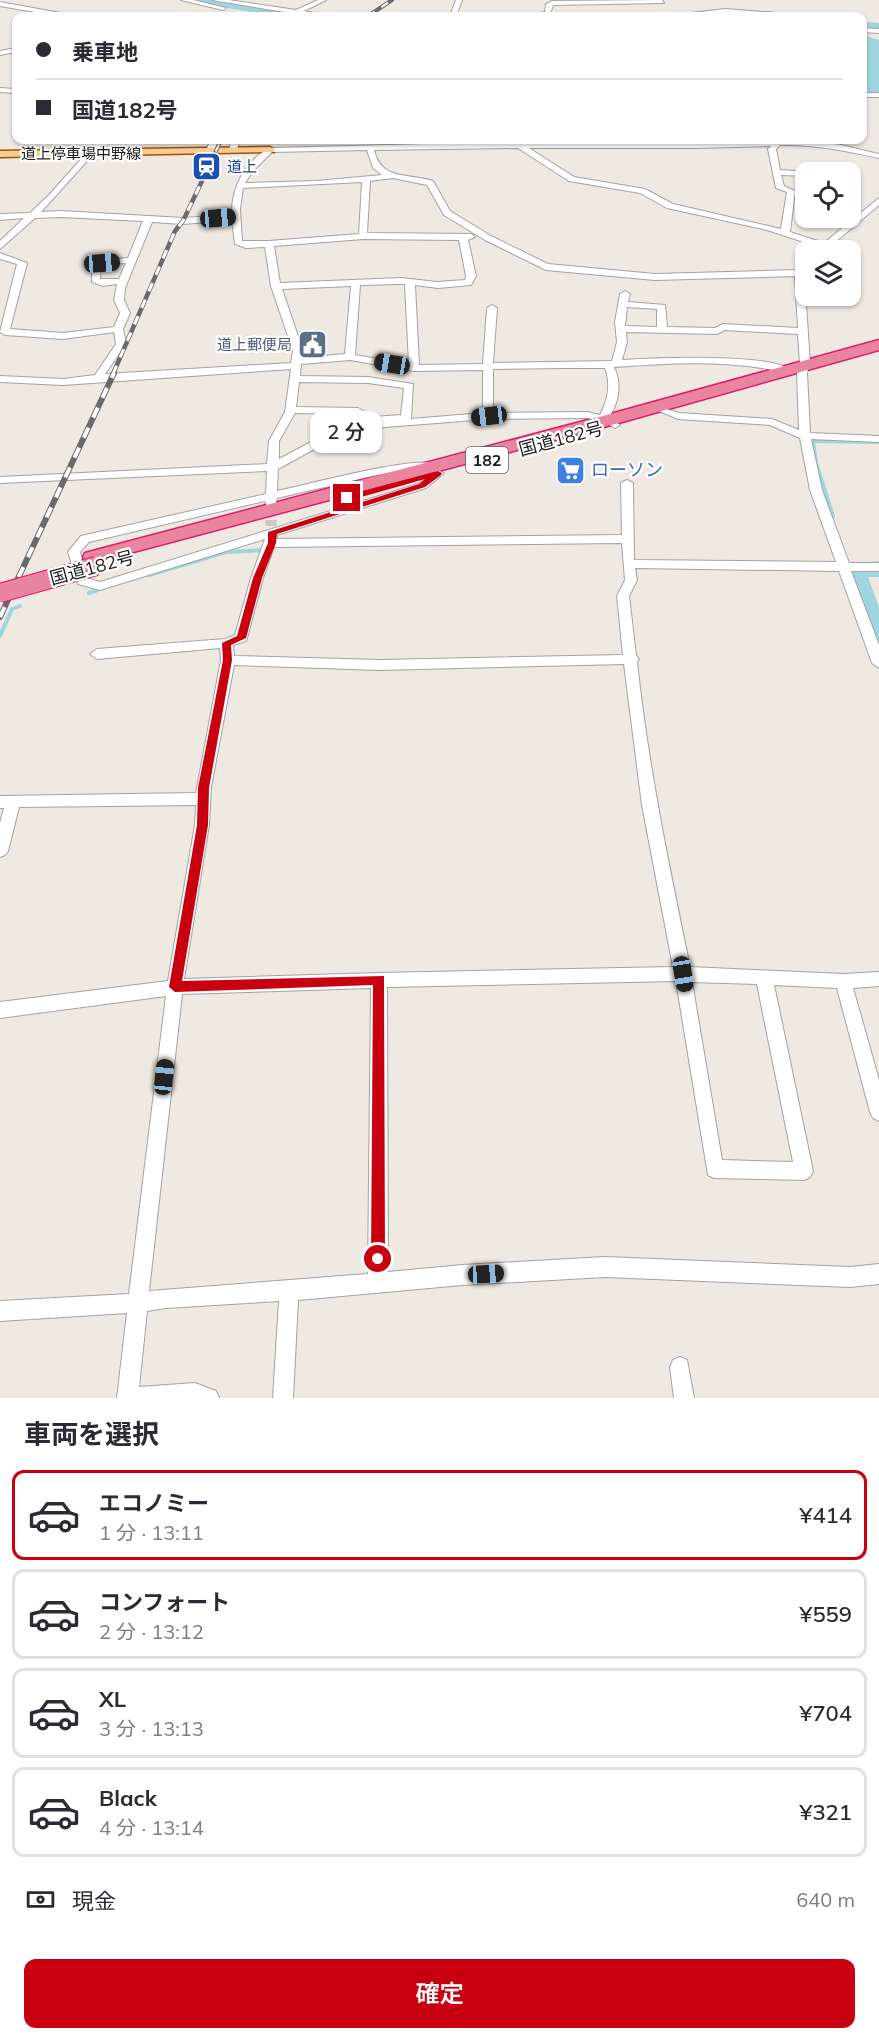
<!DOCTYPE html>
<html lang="ja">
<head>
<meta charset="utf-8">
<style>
  :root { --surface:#fff; --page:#f2f2f3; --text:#2b2b33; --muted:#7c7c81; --line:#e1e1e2; --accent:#c9000f }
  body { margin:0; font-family:Mulish,"Noto Sans JP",sans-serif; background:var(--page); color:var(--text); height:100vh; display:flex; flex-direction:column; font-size:22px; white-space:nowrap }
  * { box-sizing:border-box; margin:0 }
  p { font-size:20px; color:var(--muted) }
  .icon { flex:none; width:33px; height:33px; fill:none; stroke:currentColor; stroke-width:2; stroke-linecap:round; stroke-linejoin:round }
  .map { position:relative; height:1398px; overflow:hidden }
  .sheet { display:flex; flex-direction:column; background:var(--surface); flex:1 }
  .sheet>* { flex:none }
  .hud { position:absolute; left:12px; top:12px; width:855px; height:132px; border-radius:12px; box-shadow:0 2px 4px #0004; display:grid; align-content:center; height:132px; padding:0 24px; background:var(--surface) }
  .controls { position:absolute; left:795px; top:162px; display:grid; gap:12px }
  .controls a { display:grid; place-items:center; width:66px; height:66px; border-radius:12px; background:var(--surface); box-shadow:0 2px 4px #0004; font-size:30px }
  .end { position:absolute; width:27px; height:27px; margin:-14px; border:8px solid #c9000f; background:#fff; box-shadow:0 0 0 3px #fff }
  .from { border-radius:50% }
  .bubble { position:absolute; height:42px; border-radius:12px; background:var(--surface); box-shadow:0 2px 4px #0004; font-size:20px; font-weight:600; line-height:42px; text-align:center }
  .car { position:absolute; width:18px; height:36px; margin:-18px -9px; border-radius:8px; box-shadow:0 0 4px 2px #0007; background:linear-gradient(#222 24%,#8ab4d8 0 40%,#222 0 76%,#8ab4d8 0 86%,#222 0) }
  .hud b { display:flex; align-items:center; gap:21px; height:57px; font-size:22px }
  .hud b+b { border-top:2px solid var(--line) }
  .hud i { width:15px; height:15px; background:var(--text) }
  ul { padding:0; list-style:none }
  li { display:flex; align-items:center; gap:18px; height:90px; margin:0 12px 9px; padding:0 12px; border:3px solid var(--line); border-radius:12px }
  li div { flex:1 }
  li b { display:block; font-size:22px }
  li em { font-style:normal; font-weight:600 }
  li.active { border-color:var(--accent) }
  li>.icon { width:54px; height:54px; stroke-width:1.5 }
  h2 { padding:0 24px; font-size:27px; line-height:72px }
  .pay { display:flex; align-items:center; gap:15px; height:66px; padding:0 24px; font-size:22px }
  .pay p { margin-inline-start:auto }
  .button { display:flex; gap:12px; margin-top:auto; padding:12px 24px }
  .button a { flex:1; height:69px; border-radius:12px; background:var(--accent); color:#fff; font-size:24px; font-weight:600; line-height:69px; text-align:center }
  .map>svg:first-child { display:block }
  .water { fill:#9fd5de }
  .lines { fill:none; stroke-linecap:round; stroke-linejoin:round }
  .stream { stroke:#9fd5de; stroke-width:4 }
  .river { fill:#9fd5de; fill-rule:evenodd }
  .minor-tunnel { stroke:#cecac3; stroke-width:11; stroke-dasharray:11 6; stroke-linecap:butt }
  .minor-casing { stroke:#a3a3a3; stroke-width:2 }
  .major-casing { stroke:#955800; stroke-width:3 }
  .highway-casing { stroke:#df1c6d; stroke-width:3 }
  .minor { fill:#fff; fill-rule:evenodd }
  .major { fill:#ffca96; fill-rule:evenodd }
  .highway { fill:#ea859f; fill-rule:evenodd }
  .rail-far2-casing { stroke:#6a6a6a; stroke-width:4 }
  .rail-far1-casing { stroke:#6a6a6a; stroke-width:4.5 }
  .rail-casing { stroke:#6a6a6a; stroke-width:6 }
  .rail-far2 { stroke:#fff; stroke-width:2; stroke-dasharray:8; stroke-linecap:butt }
  .rail-far1 { stroke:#fff; stroke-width:3; stroke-dasharray:9; stroke-linecap:butt }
  .rail { stroke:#fff; stroke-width:4; stroke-dasharray:11; stroke-linecap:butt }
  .highway-bridge-casing { stroke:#df1c6d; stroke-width:20; stroke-linecap:butt }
  .highway-bridge { stroke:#ea859f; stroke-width:18 }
  .route { fill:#c9000f }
  .labels { text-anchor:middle; stroke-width:4.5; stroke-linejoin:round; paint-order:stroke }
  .far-street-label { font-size:15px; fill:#1c1c1c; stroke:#fff }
  .far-transit-label { font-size:15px; fill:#164399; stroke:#fff; text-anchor:start }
  .far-service-label { font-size:15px; fill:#4e5e75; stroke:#fff; text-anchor:end }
  .shield { fill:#fff; stroke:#606060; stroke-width:1.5 }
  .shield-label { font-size:16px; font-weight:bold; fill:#1c1c1c }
  .street-label { font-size:18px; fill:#1c1c1c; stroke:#fff }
  .shop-label { font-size:18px; fill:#366cbe; stroke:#fff; text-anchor:start }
</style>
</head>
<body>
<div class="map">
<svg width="879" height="1398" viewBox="0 0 879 1398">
  <rect width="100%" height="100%" fill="#eee9e1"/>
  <path class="water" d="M 863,35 L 879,40 L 879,94 L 863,93 Z"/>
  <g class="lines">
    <path class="stream" d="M 833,516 L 816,463 L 813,441 L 879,442
      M 149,575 L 226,552 L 264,550
      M 89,593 L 103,588
      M 0,636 L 12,609 L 20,606"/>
    <path class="river" d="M 195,0 L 223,0 L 297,12 L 303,16 L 278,16 L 201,4 Z
      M 721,10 L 746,12 L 752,16 L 695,16 L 701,12 Z
      M 862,22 L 879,23 L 879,31 L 862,30 Z
      M 879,561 L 879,577 L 868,577 L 879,607 L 879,650 L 870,647 L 867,641 L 842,570 L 846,565 Z"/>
    <path class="minor-tunnel" d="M 271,503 L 271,526"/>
    <defs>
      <path id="minor" d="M 181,0 L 193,0 L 226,8 L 223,10 Z
        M 212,0 L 228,0 L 296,10 L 318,0 L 326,0 L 304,11 L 329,16 L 297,14 Z
        M 456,0 L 462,0 L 456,16 L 450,16 Z
        M 662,0 L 664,3 L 553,5 L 550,14 L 529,16 L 545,12 L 546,4 L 552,1 Z
        M 0,2 L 66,14 L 69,16 L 58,16 L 0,6 Z
        M 725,9 L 790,14 L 793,16 L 725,13 L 665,16 Z
        M 862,28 L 879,29 L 879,33 L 862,32 Z
        M 16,48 L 16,52 L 0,55 L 0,51 Z
        M 0,88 L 16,89 L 16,93 L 0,92 Z
        M 862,93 L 879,93 L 879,97 L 862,97 Z
        M 98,140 L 106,140 L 41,212 L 61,211 L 183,218 L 232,215 C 231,188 245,160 270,148 L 428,144 L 697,144 L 803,140 L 841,145 L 879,154 L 879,158 C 846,151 814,144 780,145 L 776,149 L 780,170 L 809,172 L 806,172 L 806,176 L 781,175 L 784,186 L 795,191 L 790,232 L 824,243 L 879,198 L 879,205 L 826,250 L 817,250 L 819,247 L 767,230 L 667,208 L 640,193 L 569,181 L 518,148 L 374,150 C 381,181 408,173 433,181 L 450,211 L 491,236 L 548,264 L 655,274 L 797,270 L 806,263 L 804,274 L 810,364 L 807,373 L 810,433 L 879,436 L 879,442 L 811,439 L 822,490 L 849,563 L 879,563 L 879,571 L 851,571 L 879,645 L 879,668 L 872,663 L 839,571 L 635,568 L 637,580 L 629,596 L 636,655 L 639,659 L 637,662 C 648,765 669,866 690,967 L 843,974 L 879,972 L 879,986 L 853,988 L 879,1080 L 879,1121 L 873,1118 L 870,1112 L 837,988 L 774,985 L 813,1171 L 810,1177 L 804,1180 L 714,1178 L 708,1175 L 676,981 L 387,987 L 388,1272 L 462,1265 L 605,1257 L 850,1267 L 879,1264 L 879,1284 L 850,1287 L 605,1277 L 462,1285 L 298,1300 L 293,1398 L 273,1398 L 279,1301 L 166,1308 L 147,1311 L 139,1387 L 195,1383 L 216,1391 L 219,1398 L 117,1398 L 127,1313 L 0,1321 L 0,1301 L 129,1294 L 166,996 L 0,1018 L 0,1002 L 168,981 L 195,825 L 196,805 L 19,807 L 8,851 L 5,855 L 0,857 L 0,823 L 4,808 L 0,808 L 0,796 L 196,793 L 221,660 L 220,648 L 97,659 L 90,654 L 97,649 L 225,639 L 235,635 L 251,578 L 265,539 L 100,590 L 78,584 L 68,552 L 81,536 L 266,494 L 267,471 L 0,483 L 0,477 L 267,464 L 269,441 L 285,412 L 291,369 L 63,385 L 0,382 L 0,376 L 63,379 L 95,375 L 116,344 L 114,332 L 63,339 L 5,335 L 0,332 L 17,264 L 0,259 L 0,253 L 27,263 L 10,329 L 63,333 L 114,327 L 120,313 L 114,300 L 117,284 L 103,286 L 92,282 L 92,266 L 102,260 L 128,258 L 143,221 L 61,217 L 35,218 L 0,249 L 0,241 L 24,218 L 0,220 L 0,214 L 30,213 L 49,195 ZM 771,146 L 768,149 L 776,188 L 787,192 L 781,229 L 673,204 L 645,189 L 574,177 L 529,148 L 697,148 ZM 367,150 L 373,168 L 382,175 L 316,181 L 245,183 L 252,172 L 272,152 ZM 393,178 L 427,185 L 444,215 L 485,240 L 546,270 L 655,280 L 795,276 L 798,328 L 723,324 L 715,328 L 667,327 L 665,305 L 628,302 L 630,294 L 625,291 L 620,294 L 615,322 L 617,342 L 612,361 L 493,363 L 497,308 L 492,305 L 487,308 L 483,364 L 419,365 L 415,285 L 438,288 L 471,285 L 476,276 L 468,240 L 475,237 L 471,234 L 367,233 L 370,181 ZM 362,182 L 359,234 L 269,241 L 242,241 L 240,209 L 243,188 ZM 232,220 L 235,244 L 246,248 L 265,247 L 271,286 L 293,351 L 291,363 L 105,374 L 126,344 L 123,329 L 130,313 L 124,300 L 125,288 L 152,222 L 183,224 ZM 363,239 L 459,240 L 466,276 L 465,280 L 437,282 L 401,278 L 280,283 L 274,246 ZM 126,263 L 119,279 L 100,279 L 101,267 L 104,265 ZM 401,284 L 405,284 L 409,364 L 355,355 L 360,285 ZM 351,286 L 345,354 L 302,358 L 303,351 L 282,289 ZM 627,307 L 657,309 L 657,327 L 625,326 ZM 725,330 L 798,334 L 800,364 L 797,373 L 799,430 L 772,419 L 679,413 L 664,408 L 659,411 L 678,419 L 770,425 L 800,438 L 810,490 L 836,562 L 634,560 L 633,483 L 627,480 L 621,483 L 622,535 L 277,539 L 277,535 L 426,488 L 444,473 L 438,470 L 418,484 L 100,582 L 87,578 L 80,552 L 89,542 L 265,501 L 267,506 L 275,506 L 277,498 C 317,489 357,479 397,471 C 409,469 430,472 439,465 C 423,453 302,486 277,491 L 278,469 L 336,437 L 372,428 L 488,419 L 587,418 L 605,422 L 615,428 L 620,425 L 609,417 C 619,403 622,383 614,367 C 670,363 731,359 786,373 L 791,370 C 769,353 654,358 622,360 L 627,342 L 626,332 L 717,334 ZM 350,360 L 414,371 L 483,370 L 483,413 L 411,419 L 413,384 L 368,377 L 300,376 L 301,364 ZM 563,368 L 605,368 C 611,383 608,400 600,415 L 587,412 L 493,413 L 493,369 ZM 299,382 L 368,383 L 404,388 L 401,415 L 374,417 L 358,408 L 296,407 ZM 295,413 L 356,414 L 369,422 L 328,433 L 279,459 L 279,441 ZM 622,543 L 625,580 L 617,596 L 623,655 L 380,660 L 234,656 L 233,645 L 246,641 L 247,638 L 263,578 L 274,547 ZM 624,664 L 642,805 L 673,967 L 379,973 L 184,979 L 209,825 L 211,787 L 234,665 L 380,670 ZM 692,982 L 757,984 L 793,1162 L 722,1160 ZM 371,988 L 368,1274 L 149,1291 L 182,994 Z
        M 211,140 L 219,140 L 213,152 L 210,152 L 206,150 Z
        M 232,140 L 240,140 L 237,149 L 233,151 L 229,149 Z
        M 680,1357 L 687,1360 L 694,1398 L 674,1398 L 670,1367 L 673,1360 Z"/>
      <path id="major" d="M 270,147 L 275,150 L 274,152 L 0,157 L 0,151 Z"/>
      <path id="highway" d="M 879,340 L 879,350 L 615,424 L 92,563 L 85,561 L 83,557 L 85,553 L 603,416 Z"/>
    </defs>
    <use href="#minor" class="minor-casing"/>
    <use href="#major" class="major-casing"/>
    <use href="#highway" class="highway-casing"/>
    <use href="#minor" class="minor"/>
    <use href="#major" class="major"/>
    <use href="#highway" class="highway"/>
    <defs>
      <path id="rail-far2" d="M 368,16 L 392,0
        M 209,166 L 221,140"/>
      <path id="rail-far1" d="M 113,374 L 175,231 L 183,221 L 210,164"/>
      <path id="rail" d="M 0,617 L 114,373"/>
    </defs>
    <use href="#rail-far2" class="rail-far2-casing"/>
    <use href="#rail-far1" class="rail-far1-casing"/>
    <use href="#rail" class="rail-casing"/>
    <use href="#rail-far2" class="rail-far2"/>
    <use href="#rail-far1" class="rail-far1"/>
    <use href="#rail" class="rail"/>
    <defs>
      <path id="highway-bridge" d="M 0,593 L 96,566"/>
    </defs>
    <use href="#highway-bridge" class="highway-bridge-casing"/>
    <use href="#highway-bridge" class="highway-bridge"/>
  </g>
  <path class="route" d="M 438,471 L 442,473 L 441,475 L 425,487 L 277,534 L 276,543 L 262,578 L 246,638 L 231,645 L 232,660 L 209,788 L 208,825 L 182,981 L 384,976 L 385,1259 L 383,1264 L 378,1266 L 373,1264 L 371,1259 L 373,985 L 175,992 L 169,987 L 197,825 L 198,788 L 223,660 L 222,643 L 237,636 L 253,578 L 268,543 L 268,532 L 419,484 L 425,479 L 347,501 L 344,500 L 344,496 Z"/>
  <defs>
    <symbol id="station-square" viewBox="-11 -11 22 22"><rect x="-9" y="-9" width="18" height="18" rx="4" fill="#1a4fb4" stroke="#fff"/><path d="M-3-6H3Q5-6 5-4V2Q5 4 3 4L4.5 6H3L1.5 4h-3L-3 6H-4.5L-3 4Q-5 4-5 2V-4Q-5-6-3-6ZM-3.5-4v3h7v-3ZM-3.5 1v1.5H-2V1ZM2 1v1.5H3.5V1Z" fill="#fff"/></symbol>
    <symbol id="civic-square" viewBox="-11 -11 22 22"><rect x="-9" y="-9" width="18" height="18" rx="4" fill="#5c6f8a" stroke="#fff"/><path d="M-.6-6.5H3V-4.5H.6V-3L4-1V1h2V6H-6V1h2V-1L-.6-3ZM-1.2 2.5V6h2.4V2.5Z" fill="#fff"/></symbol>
    <symbol id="supermarket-square" viewBox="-11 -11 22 22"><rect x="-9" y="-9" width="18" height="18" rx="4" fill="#3f7fe0" stroke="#fff"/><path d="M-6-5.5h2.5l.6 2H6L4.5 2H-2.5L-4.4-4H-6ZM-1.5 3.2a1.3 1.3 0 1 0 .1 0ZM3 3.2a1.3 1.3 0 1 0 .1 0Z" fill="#fff"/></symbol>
  </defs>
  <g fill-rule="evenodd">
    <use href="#station-square" x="190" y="150" width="33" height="33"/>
    <use href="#civic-square" x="296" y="328" width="33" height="33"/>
    <use href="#supermarket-square" x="554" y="454" width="33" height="33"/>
  </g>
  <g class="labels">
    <g class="far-street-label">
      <text x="81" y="159">道上停車場中野線</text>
    </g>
    <g class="far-transit-label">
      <text x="227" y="172">道上</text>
    </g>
    <g class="far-service-label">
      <text x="292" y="350">道上郵便局</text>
    </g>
    <rect class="shield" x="466" y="447" width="42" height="26" rx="4.5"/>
    <g class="shield-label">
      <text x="487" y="466">182</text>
    </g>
    <g class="street-label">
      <text transform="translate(561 439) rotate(-15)" y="6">国道182号</text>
      <text transform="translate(92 568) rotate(-15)" y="6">国道182号</text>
    </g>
    <g class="shop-label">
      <text x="591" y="476">ローソン</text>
    </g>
  </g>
</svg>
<div class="controls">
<a><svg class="icon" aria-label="locate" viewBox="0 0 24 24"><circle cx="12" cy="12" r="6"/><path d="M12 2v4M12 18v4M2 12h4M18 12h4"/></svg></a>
<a><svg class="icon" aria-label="layers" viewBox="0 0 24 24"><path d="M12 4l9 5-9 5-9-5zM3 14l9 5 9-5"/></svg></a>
</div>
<i class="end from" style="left:378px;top:1259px"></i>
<i class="end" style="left:347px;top:498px"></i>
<div class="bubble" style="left:310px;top:411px;width:72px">2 分</div>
<i class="car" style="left:218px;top:218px;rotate:85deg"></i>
<i class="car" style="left:102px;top:263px;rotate:86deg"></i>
<i class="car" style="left:392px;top:364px;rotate:280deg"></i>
<i class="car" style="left:489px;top:416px;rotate:263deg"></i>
<i class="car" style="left:683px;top:974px;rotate:171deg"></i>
<i class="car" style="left:164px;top:1077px;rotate:6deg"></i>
<i class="car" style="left:486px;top:1274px;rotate:87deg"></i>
<div class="hud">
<b><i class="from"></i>乗車地</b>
<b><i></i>国道182号</b>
</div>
</div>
<section class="sheet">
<h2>車両を選択</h2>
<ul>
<li class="active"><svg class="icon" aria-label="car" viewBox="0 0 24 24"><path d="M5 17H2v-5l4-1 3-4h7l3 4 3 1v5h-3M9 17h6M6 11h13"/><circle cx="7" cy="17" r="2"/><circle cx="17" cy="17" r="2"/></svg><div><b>エコノミー</b><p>1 分 · 13:11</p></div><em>¥414</em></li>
<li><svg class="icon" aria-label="car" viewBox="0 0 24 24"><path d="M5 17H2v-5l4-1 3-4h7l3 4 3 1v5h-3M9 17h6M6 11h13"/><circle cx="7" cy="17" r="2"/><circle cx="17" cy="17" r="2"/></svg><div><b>コンフォート</b><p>2 分 · 13:12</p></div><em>¥559</em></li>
<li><svg class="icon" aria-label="car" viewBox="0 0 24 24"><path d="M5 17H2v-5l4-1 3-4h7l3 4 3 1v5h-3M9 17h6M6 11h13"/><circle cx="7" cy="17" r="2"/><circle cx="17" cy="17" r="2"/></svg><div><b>XL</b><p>3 分 · 13:13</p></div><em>¥704</em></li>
<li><svg class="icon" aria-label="car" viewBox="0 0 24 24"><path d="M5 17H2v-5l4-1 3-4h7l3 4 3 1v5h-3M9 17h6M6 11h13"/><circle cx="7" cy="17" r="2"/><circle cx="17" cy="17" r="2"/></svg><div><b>Black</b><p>4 分 · 13:14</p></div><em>¥321</em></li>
</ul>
<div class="pay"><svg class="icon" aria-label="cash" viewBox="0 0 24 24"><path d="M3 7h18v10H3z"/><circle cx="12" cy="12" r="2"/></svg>現金<p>640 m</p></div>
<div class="button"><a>確定</a></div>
</section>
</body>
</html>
